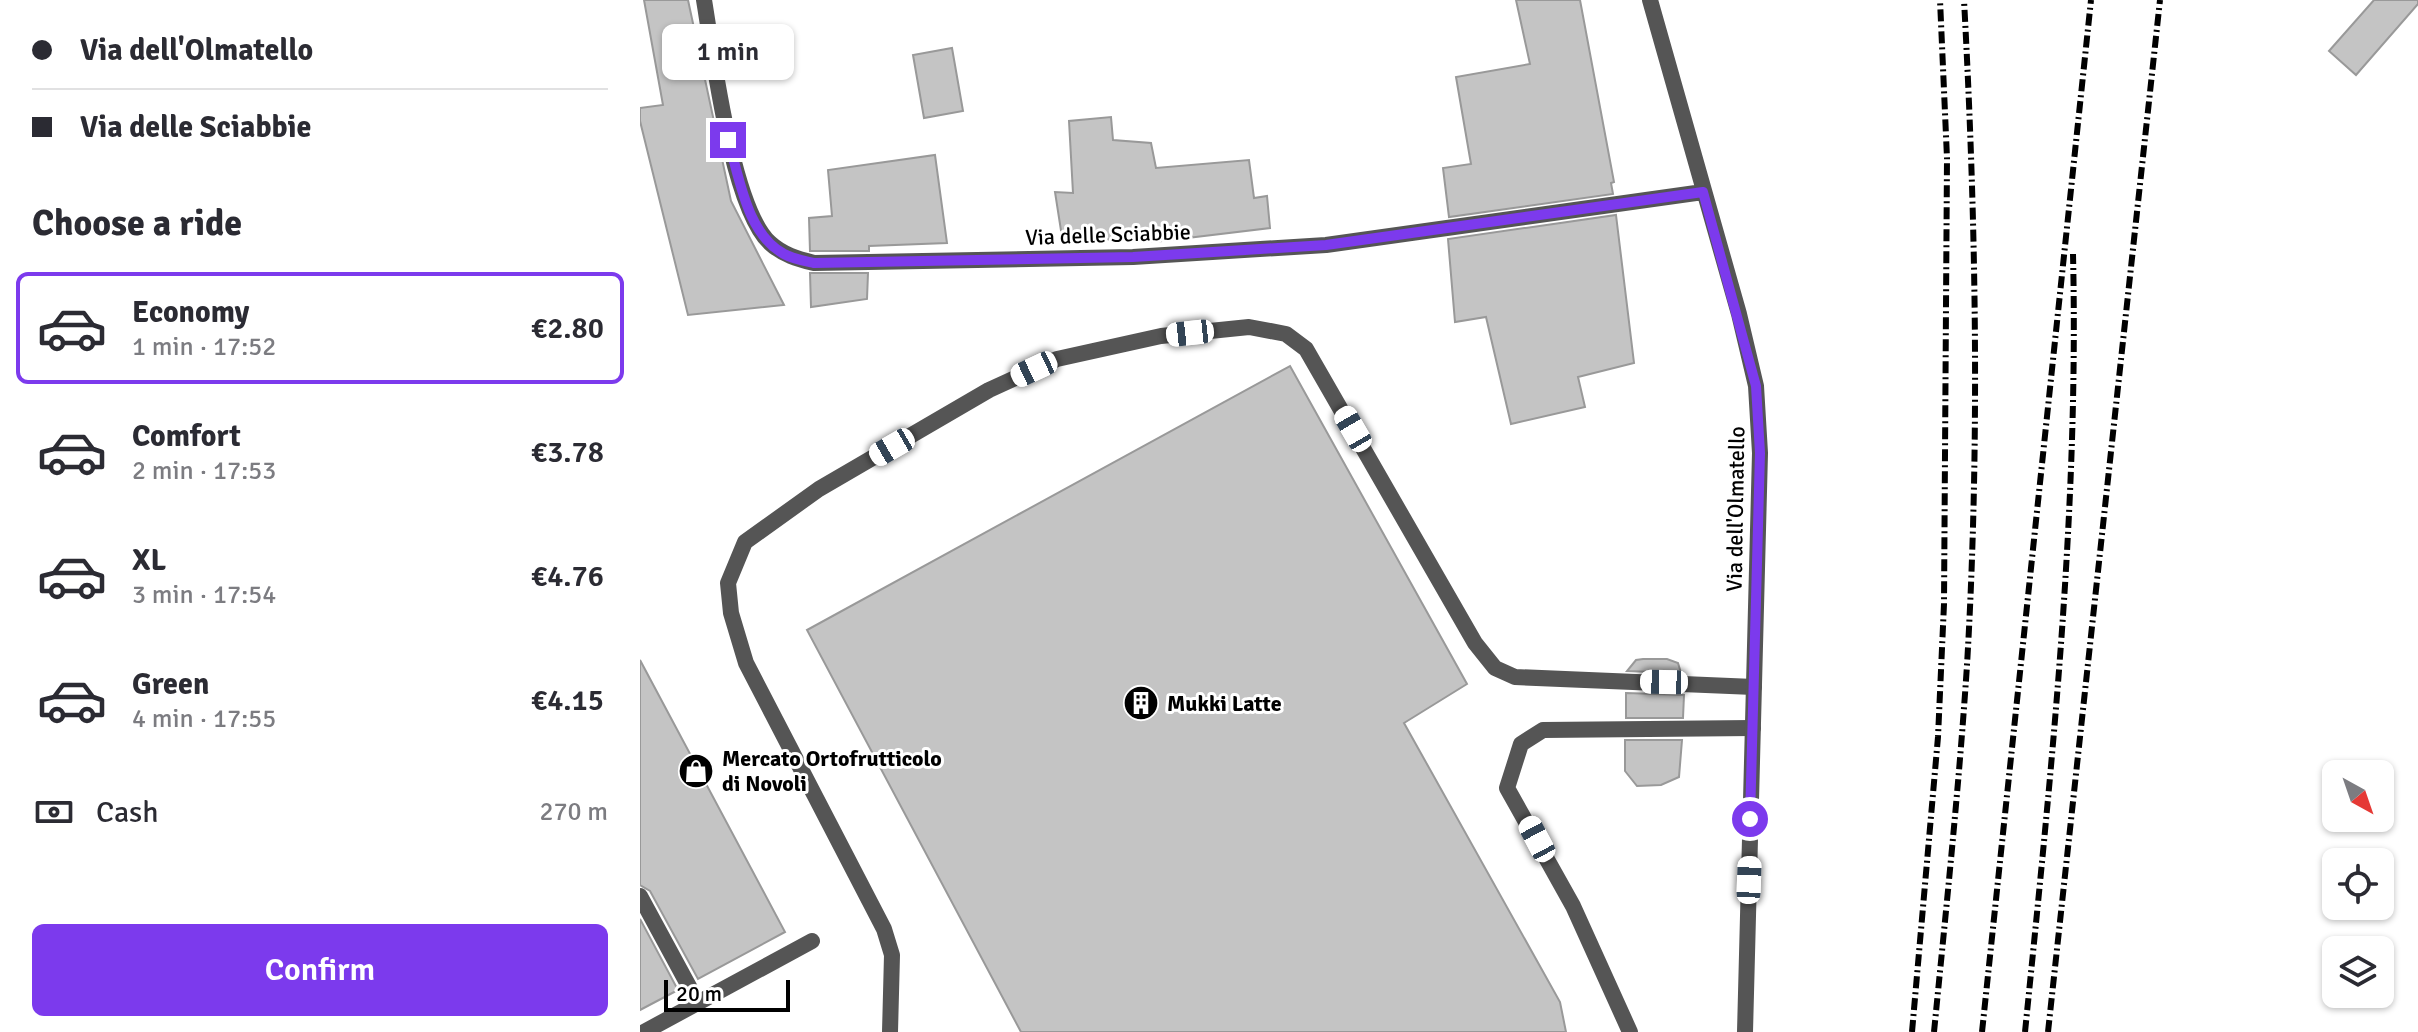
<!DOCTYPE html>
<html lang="en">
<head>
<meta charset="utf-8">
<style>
  :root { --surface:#fff; --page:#f7f7f7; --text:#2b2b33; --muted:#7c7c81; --line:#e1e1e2; --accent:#7c3aed }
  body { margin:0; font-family:Signika,sans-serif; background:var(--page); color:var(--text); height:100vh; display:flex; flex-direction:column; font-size:30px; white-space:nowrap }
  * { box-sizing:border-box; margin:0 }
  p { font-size:26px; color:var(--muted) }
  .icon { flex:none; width:44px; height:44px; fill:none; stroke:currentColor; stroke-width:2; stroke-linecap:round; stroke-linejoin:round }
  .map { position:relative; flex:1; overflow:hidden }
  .side { display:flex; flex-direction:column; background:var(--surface); width:640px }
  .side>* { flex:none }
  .hud { display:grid; align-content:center; height:176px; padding:0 32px; background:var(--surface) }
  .needle { width:52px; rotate:140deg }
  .controls { position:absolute; left:1682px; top:760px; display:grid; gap:16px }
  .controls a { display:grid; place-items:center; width:72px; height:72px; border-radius:12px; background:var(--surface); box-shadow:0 2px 6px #0004; font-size:40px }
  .scale { position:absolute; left:24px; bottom:20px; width:126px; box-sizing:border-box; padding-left:8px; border:4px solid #000; border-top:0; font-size:22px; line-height:28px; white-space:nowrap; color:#000; -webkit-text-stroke:6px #fff; paint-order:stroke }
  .end { position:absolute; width:36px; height:36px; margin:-18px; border:10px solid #7c3aed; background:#fff; box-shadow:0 0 0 4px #fff }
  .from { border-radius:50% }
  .bubble { position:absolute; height:56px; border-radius:12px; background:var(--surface); box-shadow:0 2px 6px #0004; font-size:26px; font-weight:600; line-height:56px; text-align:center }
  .car { position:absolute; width:24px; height:48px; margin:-24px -12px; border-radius:10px; box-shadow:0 0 6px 2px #0007; background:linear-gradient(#fff 24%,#345 0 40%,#fff 0 76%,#345 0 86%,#fff 0) }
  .hud b { display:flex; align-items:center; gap:28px; height:76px; font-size:30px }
  .hud b+b { border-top:2px solid var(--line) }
  .hud i { width:20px; height:20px; background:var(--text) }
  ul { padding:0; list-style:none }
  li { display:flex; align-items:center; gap:24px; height:112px; margin:0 16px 12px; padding:0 16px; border:4px solid transparent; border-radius:12px }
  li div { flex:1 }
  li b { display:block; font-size:30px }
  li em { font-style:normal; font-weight:600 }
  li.current { border-color:var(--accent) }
  li>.icon { width:72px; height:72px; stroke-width:1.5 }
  h2 { padding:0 32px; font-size:36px; line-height:96px }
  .pay { display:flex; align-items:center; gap:20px; height:88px; padding:0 32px; font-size:30px }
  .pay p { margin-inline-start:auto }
  .primary-button { display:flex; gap:16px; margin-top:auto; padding:16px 32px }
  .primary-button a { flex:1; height:92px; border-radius:12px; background:var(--accent); color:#fff; font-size:32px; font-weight:600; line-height:92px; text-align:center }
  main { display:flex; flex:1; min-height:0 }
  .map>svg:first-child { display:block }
  .building { fill:#c4c4c4; stroke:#999; stroke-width:2 }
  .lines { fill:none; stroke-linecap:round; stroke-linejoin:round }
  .service { stroke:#555; stroke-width:16 }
  .minor { stroke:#555; stroke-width:16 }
  .rail { stroke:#000; stroke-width:6; stroke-dasharray:12 4 2 4; stroke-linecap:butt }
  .route { stroke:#7c3aed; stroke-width:10 }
  .labels { text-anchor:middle; stroke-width:6; stroke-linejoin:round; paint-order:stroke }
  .street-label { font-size:22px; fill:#000; stroke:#fff }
  .poi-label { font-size:22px; font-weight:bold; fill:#000; stroke:#fff; text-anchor:start }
</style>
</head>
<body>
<main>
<section class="side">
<div class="hud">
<b><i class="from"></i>Via dell'Olmatello</b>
<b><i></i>Via delle Sciabbie</b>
</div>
<h2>Choose a ride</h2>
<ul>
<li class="current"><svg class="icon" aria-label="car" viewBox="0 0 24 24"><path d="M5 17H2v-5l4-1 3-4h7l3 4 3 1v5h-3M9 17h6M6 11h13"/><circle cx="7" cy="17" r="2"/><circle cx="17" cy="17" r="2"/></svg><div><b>Economy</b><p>1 min · 17:52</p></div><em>€2.80</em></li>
<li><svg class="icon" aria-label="car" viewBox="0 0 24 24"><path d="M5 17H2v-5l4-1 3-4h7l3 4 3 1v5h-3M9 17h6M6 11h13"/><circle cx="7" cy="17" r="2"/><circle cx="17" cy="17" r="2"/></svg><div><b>Comfort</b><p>2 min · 17:53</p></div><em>€3.78</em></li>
<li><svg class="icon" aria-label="car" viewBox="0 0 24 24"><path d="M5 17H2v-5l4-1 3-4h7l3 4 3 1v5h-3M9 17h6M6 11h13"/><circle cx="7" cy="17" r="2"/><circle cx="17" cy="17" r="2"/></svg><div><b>XL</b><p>3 min · 17:54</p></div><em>€4.76</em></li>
<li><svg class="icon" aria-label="car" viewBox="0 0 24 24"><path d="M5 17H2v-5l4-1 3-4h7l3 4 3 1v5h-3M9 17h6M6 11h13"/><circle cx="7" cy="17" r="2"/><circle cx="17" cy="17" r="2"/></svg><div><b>Green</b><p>4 min · 17:55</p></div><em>€4.15</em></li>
</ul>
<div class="pay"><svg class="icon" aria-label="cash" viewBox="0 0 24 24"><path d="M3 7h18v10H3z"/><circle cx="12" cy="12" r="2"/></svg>Cash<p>270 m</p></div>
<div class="primary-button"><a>Confirm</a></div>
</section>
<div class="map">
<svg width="1778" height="1032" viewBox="0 0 1778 1032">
  <rect width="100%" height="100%" fill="#fff"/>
  <path class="building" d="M 4,0 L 48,0 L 91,201 L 144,305 L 48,315 L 0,121 L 0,108 L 23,105 Z
    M 876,0 L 940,0 L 974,182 L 971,183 L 973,194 L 809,217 L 803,168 L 831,164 L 816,77 L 890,64 Z
    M 1734,0 L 1778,0 L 1778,4 L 1716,75 L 1689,51 Z
    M 312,48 L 323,111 L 284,118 L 273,55 Z
    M 471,117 L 473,140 L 511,143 L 516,168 L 609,160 L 614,198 L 627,196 L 630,228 L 514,242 L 422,237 L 415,192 L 433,193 L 429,121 Z
    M 295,155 L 307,243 L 229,246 L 229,251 L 170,251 L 169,218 L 192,216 L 188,170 Z
    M 976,215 L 994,363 L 938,377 L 945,407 L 871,424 L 846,317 L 815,322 L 808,239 Z
    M 170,273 L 228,273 L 227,299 L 171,307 Z
    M 650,366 L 827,684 L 764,723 L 920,1002 L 926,1032 L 381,1032 L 167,630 Z
    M 1003,659 L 1027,659 L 1038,663 L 1041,673 L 987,671 L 996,660 Z
    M 0,660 L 145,932 L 58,979 L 10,891 L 0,885 Z
    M 986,693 L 1044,695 L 1043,718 L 986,718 Z
    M 985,740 L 1042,740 L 1039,777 L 1021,785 L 997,786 L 985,771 Z
    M 0,919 L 38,990 L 0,1010 Z"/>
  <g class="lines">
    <path class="service" d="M 0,896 L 58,1003
      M 4,1032 L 172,941
      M 250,1032 L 252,955 L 244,929 L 106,663 L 91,613 L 88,583 L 105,542 L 179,489 L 349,390 L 417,359 L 521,336 L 609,327 L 646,334 L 666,349 L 835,643 L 855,668 L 875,677 L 1114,687
      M 990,1032 L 933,906 L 867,788 L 881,744 L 903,730 L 1113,728"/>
    <path class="minor" d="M 64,0 C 73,54 92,208 130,243 C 143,255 158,259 174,263 L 493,257 L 686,245 L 1063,192
      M 1010,0 L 1099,314 L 1116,386 L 1120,453 L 1105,1032"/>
    <path class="rail" d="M 1272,1032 L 1298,737 L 1304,604 L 1307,158 L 1300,0
      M 1294,1032 C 1306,910 1319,787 1327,665 C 1340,444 1336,221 1324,0
      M 1342,1032 L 1451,0
      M 1385,1032 C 1411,774 1439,514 1433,254
      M 1408,1032 L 1520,0"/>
  </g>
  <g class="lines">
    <path class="route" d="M 88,140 C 100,178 106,233 144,254 C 153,259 165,261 174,263 L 493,257 L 686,245 L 1063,192 L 1116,386 L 1120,453 L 1110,819"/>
  </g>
  <defs>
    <symbol id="building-disc" viewBox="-11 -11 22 22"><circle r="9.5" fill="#000" stroke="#fff"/><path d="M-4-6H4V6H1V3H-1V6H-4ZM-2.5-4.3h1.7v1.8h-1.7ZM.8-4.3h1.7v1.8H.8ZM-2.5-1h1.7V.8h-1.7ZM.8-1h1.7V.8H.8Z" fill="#fff"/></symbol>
    <symbol id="shop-disc" viewBox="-11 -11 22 22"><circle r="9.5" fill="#000" stroke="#fff"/><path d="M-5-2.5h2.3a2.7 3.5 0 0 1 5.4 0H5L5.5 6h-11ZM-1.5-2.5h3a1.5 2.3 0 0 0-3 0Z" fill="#fff"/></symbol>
  </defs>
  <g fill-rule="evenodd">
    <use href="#building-disc" x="481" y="683" width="40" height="40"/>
    <use href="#shop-disc" x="36" y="751" width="40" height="40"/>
  </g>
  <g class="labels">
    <g class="street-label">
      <text transform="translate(468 234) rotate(-2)" y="8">Via delle Sciabbie</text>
      <text transform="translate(1095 509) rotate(-89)" y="8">Via dell'Olmatello</text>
    </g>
    <g class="poi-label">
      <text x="527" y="711">Mukki Latte</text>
      <text x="82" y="766">Mercato Ortofrutticolo<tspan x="82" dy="25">di Novoli</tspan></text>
    </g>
  </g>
</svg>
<div class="controls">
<a><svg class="needle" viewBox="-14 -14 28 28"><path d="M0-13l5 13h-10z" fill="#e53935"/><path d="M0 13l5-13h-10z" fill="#7c7c81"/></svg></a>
<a><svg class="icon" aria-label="locate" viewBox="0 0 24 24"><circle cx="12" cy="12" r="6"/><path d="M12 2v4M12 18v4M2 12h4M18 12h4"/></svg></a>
<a><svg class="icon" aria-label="layers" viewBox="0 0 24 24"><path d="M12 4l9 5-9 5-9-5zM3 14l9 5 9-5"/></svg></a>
</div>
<div class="scale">20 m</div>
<i class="end from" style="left:1110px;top:819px"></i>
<i class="end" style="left:88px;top:140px"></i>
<div class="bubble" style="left:22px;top:24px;width:132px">1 min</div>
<i class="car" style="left:550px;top:333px;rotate:264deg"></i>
<i class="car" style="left:394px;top:369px;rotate:245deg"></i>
<i class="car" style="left:713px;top:429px;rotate:330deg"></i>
<i class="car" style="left:252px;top:447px;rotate:240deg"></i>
<i class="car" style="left:1024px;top:682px;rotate:271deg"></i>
<i class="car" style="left:897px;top:839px;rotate:332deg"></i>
<i class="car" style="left:1109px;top:880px;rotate:2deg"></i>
</div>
</main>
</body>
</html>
